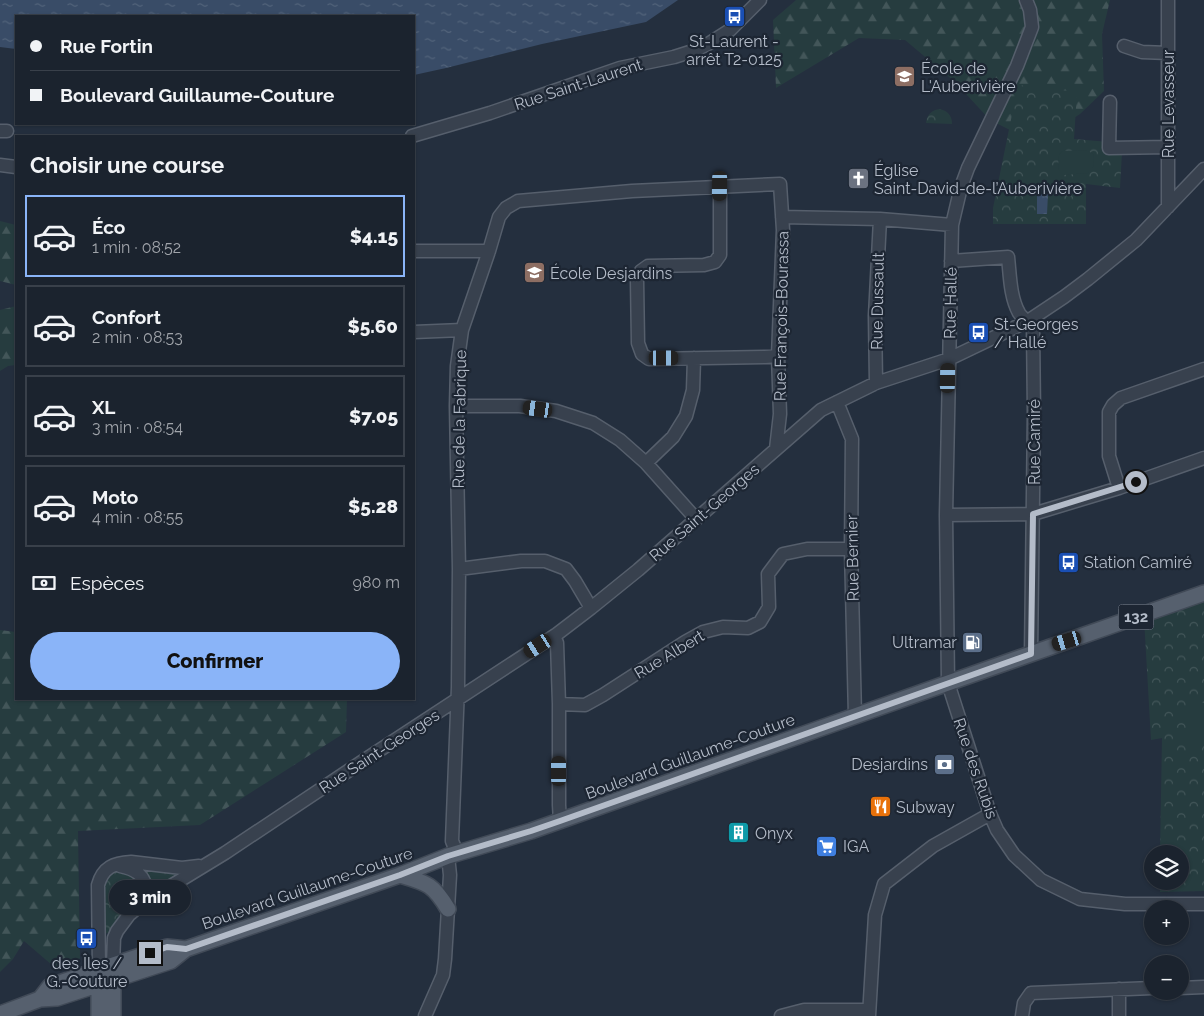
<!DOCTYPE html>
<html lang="fr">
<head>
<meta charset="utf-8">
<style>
  :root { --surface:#1b232e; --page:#242b36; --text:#f1f3f6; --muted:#a0a4aa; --line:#39404a; --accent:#8ab4f8 }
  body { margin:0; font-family:Raleway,sans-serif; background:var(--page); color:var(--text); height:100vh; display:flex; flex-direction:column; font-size:19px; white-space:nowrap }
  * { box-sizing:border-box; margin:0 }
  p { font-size:16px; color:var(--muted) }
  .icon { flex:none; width:28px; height:28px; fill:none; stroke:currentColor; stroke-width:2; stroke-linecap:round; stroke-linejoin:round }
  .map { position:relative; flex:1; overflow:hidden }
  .drawer { position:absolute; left:15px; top:135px; width:400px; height:565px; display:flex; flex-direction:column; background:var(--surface); border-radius:0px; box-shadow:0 1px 4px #0004,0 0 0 1px var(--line) }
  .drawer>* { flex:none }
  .guide { position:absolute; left:15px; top:15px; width:400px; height:110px; border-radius:0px; box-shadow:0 1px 4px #0004,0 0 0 1px var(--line); display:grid; align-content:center; height:110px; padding:0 15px; background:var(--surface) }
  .buttons { position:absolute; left:1144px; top:845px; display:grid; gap:10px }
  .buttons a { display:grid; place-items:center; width:45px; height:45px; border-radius:50%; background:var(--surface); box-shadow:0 1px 4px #0004,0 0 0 1px var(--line); font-size:25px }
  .end { position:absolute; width:22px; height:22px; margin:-11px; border:6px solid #b4bcc9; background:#111; box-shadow:0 0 0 2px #111 }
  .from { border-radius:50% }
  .bubble { position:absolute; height:35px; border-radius:18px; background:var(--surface); box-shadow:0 1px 4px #0004,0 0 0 1px var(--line); font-size:16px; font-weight:800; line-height:35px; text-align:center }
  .car { position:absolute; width:15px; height:30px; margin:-15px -8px; border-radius:6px; box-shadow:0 0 4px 1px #0007; background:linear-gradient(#222 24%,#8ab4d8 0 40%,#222 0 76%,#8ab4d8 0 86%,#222 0) }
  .guide b { display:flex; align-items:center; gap:18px; height:48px; font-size:19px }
  .guide b+b { border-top:1px solid var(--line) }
  .guide i { width:12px; height:12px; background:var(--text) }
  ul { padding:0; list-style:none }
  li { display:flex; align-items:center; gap:15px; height:82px; margin:0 10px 8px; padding:0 5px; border:2px solid var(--line); border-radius:0px }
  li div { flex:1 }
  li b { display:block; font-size:19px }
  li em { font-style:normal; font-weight:800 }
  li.current { border-color:var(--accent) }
  li>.icon { width:45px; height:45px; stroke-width:1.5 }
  h2 { padding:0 15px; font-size:22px; line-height:60px }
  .pay { display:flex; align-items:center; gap:12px; height:55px; padding:0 15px; font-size:19px }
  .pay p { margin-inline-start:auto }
  .cta { display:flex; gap:10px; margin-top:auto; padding:10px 15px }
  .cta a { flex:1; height:58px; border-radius:30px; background:var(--accent); color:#111; font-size:20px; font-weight:800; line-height:58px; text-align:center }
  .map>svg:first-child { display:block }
  .forest { fill:url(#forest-firs) }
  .park { fill:url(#park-crowns) }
  .garden { fill:#263c3f }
  .water { fill:url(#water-ripples) }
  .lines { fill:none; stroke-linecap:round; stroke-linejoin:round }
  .minor-casing { stroke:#565f6c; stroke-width:15 }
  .major-casing { stroke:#414a57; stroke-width:18 }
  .minor { stroke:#38414e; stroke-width:12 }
  .major { stroke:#56606e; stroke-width:15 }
  .route { stroke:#b4bcc9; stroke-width:6 }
  .labels { text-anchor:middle; stroke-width:4.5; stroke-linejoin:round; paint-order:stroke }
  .shield { fill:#1d2633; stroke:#878f9c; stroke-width:1 }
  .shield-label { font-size:15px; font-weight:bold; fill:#b4bcc9 }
  .poi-label { font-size:16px; fill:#b4bcc9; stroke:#1d2633; text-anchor:start }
  .street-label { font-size:16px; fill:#b4bcc9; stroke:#1d2633 }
</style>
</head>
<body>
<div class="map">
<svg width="1204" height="1016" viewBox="0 0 1204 1016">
  <defs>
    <pattern id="forest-firs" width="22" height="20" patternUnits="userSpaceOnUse" patternTransform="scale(1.25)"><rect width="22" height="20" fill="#263c3f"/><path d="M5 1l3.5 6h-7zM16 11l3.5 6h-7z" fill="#435659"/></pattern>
    <pattern id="park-crowns" width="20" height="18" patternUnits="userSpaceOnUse" patternTransform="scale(1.25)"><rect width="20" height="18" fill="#263c3f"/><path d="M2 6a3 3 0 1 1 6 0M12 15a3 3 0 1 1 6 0" fill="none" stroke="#435659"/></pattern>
    <pattern id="water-ripples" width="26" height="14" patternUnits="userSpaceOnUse" patternTransform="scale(1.25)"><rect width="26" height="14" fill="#394c67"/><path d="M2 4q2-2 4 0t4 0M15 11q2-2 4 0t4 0" fill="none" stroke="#53647b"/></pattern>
  </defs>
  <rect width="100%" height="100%" fill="#242f3e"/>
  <path class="forest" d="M 796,0 L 1110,0 L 1102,34 L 1104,91 L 1080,114 L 1036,143 L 990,120 L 955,82 L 905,40 L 859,38 L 776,88 L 773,20 Z
    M 0,221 L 16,225 L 16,285 L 0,281 Z
    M 16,306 L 16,365 L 8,366 L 0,371 L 0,310 Z
    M 0,630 L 16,632 L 16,699 L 347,699 L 346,732 L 200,825 L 78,831 L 80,958 L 73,966 L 59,971 L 24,941 L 13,959 L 0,972 Z"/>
  <path class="park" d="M 1018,85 L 1077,92 L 1074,139 L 1109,142 L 1122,152 L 1120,188 L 1086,184 L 1086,224 L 993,224 L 993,208 Z
    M 940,109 C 948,111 952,116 952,124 L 926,123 C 927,114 932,110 940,109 Z
    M 1204,598 L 1204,891 L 1160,892 L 1160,881 L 1180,881 L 1180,854 L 1160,854 L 1162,738 L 1151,740 L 1144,618 Z
    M 204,866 L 143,903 L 117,931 L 98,935 L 98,896 L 108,868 Z"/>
  <path class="garden" d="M 1087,150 L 1093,154 L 1094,166 L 1088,173 L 1064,175 L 1059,170 C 1059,163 1056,155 1063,151 Z
    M 1187,703 L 1204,703 L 1204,744 L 1187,744 Z"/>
  <path class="water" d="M 0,0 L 678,0 L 646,22 L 542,44 L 446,68 L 414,75 L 414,16 L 16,16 L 16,49 L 0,47 Z
    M 1037,194 L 1048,194 L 1047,214 L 1037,214 Z"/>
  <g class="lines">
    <defs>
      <path id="minor" d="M 1026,0 L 1030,10 L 1032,27 L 1017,66 L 968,168 L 961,187 L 952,225 L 946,515 L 948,683 L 990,814 L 997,830 L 1014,855 L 1041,880 L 1080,899 L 1125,904 L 1204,904
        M 1168,0 L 1168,207
        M 1124,46 L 1142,52 L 1168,53
        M 1110,102 L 1109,148 L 1168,147
        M 0,131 L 7,131
        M 412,136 L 490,113 L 620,68 L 674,57 L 693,51 L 708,44 L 730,30 L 760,0
        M 0,165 L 16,167
        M 720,186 L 720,255 L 715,262 L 704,265 L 648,266 L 641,271 L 637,280 L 638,343 L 642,354 L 649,359 L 765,357 L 778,356
        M 782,217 L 880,219 L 952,225
        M 414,251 L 489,251
        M 951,261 L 1008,257 C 1010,275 1010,297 1019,313 C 1022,318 1029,322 1033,327 L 1034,414 L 1031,654
        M 414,332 L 462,330
        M 876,383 L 875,316 L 880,219
        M 837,402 L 852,439 L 851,549 L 855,716
        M 456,406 L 520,406 L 556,411 L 593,423 L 620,440 L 646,463 L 696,519
        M 646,463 L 673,437 L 686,416 L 693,390 L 694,358
        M 1119,488 L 1109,456 L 1109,412 L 1113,405 L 1121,398 L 1204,369
        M 946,515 L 1033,514 L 1119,488 L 1204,458
        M 459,569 L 521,561 L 545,561 L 566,569 L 575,581 L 591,608
        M 554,636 L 557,643 L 559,704 L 559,805 L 560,821
        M 559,704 L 585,705 L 603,695 L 685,642 L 703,632 L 723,627 L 748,628 L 760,622 L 769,607 L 768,574 L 783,554 L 807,549 L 851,549
        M 457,853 L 452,841 L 458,687 L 459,569 L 456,406 L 457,366 L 462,330 L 489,251 L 499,217 L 506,208 L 518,201 L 632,191 L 780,184 L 783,230 L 778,356 L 780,414 L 776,449
        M 130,914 L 143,903 L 225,853 L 363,761 L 557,634 L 591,608 L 638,570 L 821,410 L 876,383 L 949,359 L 1028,321 L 1064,297 L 1088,279 L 1136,240 L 1204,169
        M 113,965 L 114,938 L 117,931 L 146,892 C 146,875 135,869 120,866
        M 99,970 L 98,885 C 103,867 114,863 131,862 L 182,868 L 199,866
        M 1180,988 L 1204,987
        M 425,1016 L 443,975 L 445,959 L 450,875 L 448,856
        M 781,1016 L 804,1010 L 869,1010
        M 869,1016 L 875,915 L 884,884 L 933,846 L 990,814
        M 1022,1016 L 1024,1003 L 1031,993 L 1152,988
        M 1119,1016 L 1119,989"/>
      <path id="major" d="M 400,875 C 427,883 433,884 448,909
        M 113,970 L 113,1016
        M 40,999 L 50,986 L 167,947 L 186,949
        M 0,1014 L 40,999 L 57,998 L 171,961 L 186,949 L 400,875 L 448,856 L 531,831 L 948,683 L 1204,593
        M 99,1016 L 99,975"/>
    </defs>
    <use href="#minor" class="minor-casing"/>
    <use href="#major" class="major-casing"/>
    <use href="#minor" class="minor"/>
    <use href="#major" class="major"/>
  </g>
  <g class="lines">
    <path class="route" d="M 150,953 L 167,947 L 186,949 L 400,875 L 448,856 L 531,831 L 560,821 L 1031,654 L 1033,514 L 1136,482"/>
  </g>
  <defs>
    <symbol id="bus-square" viewBox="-11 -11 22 22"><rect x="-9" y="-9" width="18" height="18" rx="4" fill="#1a4fb4" stroke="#1d2633"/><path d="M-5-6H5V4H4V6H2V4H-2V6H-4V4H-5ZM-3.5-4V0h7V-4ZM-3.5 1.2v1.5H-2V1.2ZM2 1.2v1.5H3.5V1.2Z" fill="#fff"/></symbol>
    <symbol id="school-square" viewBox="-11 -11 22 22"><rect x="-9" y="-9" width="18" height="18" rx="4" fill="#8d6e63" stroke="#1d2633"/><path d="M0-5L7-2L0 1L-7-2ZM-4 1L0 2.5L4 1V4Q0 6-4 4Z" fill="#fff"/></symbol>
    <symbol id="church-square" viewBox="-11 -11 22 22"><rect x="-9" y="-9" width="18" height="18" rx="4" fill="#6b7280" stroke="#1d2633"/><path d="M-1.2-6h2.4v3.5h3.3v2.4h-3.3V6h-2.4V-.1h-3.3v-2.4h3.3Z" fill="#fff"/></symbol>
    <symbol id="fuel-square" viewBox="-11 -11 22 22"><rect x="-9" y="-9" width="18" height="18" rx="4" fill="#5c6f8a" stroke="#1d2633"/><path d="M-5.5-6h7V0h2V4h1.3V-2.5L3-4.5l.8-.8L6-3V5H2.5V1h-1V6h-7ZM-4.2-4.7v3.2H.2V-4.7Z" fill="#fff"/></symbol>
    <symbol id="bank-square" viewBox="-11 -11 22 22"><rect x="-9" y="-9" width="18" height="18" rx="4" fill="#5c6f8a" stroke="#1d2633"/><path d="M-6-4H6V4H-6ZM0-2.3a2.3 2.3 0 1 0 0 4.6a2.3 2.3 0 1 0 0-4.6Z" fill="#fff"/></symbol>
    <symbol id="restaurant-square" viewBox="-11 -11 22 22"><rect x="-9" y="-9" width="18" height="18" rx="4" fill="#e8710a" stroke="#1d2633"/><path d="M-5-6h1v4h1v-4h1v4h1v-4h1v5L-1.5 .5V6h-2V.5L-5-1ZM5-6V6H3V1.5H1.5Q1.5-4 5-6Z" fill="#fff"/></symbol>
    <symbol id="building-square" viewBox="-11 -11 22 22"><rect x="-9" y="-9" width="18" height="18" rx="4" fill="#0f9aa8" stroke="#1d2633"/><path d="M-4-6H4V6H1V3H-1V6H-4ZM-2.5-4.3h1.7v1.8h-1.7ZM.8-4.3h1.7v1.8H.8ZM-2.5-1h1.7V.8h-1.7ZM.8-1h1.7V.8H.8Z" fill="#fff"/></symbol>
    <symbol id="supermarket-square" viewBox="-11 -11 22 22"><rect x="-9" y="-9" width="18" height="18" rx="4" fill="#3f7fe0" stroke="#1d2633"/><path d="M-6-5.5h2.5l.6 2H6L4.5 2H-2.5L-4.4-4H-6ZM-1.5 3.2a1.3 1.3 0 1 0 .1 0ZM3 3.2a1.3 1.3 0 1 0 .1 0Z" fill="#fff"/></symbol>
  </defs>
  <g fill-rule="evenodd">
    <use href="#bus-square" x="722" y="4" width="25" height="25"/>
    <use href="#school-square" x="892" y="64" width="25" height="25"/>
    <use href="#church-square" x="846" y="166" width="25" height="25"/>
    <use href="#school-square" x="522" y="260" width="25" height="25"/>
    <use href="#bus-square" x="966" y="320" width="25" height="25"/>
    <use href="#bus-square" x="1056" y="550" width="25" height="25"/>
    <use href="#fuel-square" x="960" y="630" width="25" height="25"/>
    <use href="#bank-square" x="932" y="752" width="25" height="25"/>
    <use href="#restaurant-square" x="868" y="794" width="25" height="25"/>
    <use href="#building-square" x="726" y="820" width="25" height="25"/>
    <use href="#supermarket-square" x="814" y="834" width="25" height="25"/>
    <use href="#bus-square" x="74" y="926" width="25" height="25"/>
  </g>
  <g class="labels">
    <rect class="shield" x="1118.5" y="604.5" width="35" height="25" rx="4"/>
    <g class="shield-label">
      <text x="1136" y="622">132</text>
    </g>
    <g class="poi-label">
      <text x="734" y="47" text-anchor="middle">St-Laurent -<tspan x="734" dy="18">arrêt T2-0125</tspan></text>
      <text x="921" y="74">École de<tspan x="921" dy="18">L'Auberivière</tspan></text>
      <text x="874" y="176">Église<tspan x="874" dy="18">Saint-David-de-l’Auberivière</tspan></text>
      <text x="550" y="279">École Desjardins</text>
      <text x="994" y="330">St-Georges<tspan x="994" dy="18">/ Hallé</tspan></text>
      <text x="1084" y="568">Station Camiré</text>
      <text x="957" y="648" text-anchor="end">Ultramar</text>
      <text x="928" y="770" text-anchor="end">Desjardins</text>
      <text x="896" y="813">Subway</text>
      <text x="755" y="839">Onyx</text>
      <text x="843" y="852">IGA</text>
      <text x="87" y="969" text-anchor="middle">des Îles /<tspan x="87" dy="18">G.-Couture</tspan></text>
    </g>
    <g class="street-label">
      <text transform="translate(578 84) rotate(-18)" y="6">Rue Saint-Laurent</text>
      <text transform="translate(1168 104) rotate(-90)" y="6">Rue Levasseur</text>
      <text transform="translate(877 301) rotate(-89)" y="6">Rue Dussault</text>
      <text transform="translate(950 303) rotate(-89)" y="6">Rue Hallé</text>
      <text transform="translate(781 316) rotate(-89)" y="6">Rue François-Bourassa</text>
      <text transform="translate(459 419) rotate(-89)" y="6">Rue de la Fabrique</text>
      <text transform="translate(1034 442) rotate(-90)" y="6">Rue Camiré</text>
      <text transform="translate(704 512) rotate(-41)" y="6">Rue Saint-Georges</text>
      <text transform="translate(852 558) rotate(-91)" y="6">Rue Bernier</text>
      <text transform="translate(669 654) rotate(-31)" y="6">Rue Albert</text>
      <text transform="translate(379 751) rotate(-33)" y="6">Rue Saint-Georges</text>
      <text transform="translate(690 756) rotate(-20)" y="6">Boulevard Guillaume-Couture</text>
      <text transform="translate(976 768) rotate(71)" y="6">Rue des Rubis</text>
      <text transform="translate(307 888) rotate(-19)" y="6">Boulevard Guillaume-Couture</text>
    </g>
  </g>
</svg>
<div class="buttons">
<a><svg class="icon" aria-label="layers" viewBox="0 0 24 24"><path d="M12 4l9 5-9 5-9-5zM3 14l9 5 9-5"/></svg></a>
<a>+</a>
<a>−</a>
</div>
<i class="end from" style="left:1136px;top:482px"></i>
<i class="end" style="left:150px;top:953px"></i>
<div class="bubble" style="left:109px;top:880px;width:82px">3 min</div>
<i class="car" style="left:720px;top:186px;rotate:181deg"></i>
<i class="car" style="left:664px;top:358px;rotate:90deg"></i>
<i class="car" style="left:948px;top:378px;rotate:1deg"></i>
<i class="car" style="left:538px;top:409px;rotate:278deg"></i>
<i class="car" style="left:1067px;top:641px;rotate:253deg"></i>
<i class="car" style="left:538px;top:646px;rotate:237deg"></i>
<i class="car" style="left:559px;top:771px;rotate:0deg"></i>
<div class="guide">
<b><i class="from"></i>Rue Fortin</b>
<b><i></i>Boulevard Guillaume-Couture</b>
</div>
<section class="drawer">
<h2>Choisir une course</h2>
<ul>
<li class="current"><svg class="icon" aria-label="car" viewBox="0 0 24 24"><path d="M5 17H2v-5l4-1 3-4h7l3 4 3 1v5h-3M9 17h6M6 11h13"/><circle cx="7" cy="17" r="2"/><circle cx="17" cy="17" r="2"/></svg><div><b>Éco</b><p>1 min · 08:52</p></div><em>$4.15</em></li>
<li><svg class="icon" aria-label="car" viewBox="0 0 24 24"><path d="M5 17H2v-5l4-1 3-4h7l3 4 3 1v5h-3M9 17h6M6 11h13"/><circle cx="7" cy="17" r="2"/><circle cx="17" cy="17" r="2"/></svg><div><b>Confort</b><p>2 min · 08:53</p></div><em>$5.60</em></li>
<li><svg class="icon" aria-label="car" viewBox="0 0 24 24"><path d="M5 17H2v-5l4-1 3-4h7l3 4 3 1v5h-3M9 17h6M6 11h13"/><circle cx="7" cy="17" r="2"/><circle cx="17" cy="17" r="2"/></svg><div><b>XL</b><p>3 min · 08:54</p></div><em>$7.05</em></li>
<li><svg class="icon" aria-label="car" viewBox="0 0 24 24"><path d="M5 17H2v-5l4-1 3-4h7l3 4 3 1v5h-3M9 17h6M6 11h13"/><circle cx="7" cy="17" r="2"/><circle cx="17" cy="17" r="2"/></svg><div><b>Moto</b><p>4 min · 08:55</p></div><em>$5.28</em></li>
</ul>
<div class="pay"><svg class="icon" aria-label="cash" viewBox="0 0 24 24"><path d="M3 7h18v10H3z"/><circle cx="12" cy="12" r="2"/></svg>Espèces<p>980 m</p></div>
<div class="cta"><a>Confirmer</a></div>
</section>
</div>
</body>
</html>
